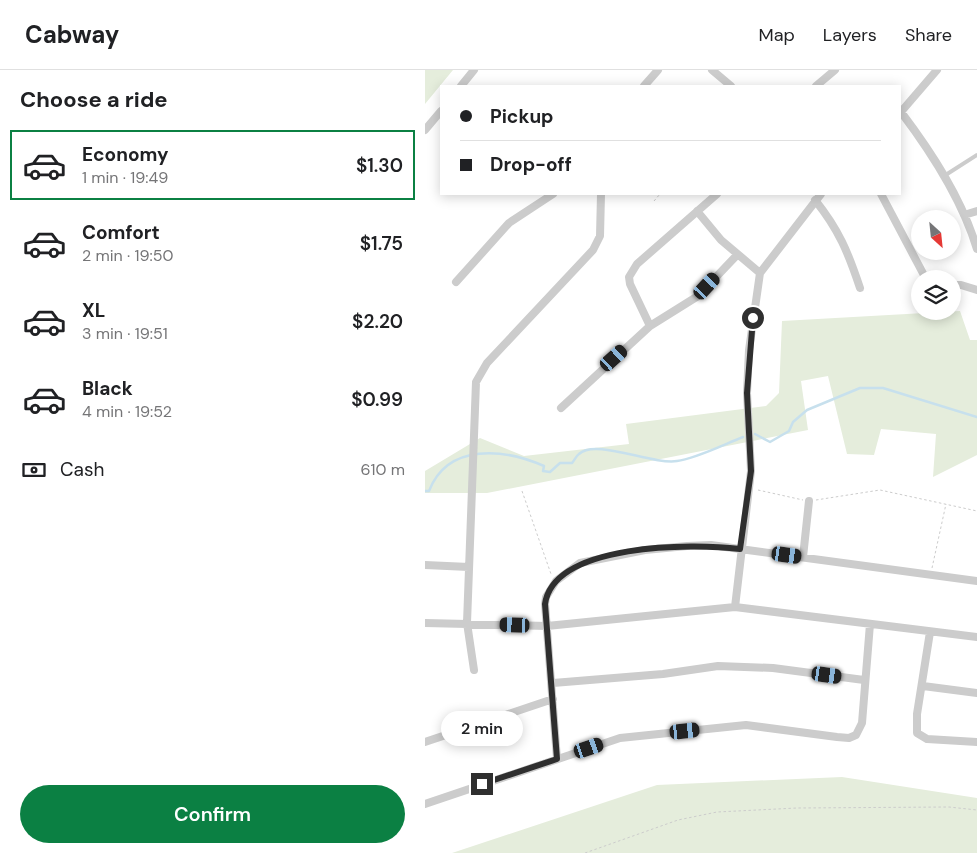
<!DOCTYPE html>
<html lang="en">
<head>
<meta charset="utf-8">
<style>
  :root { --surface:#fff; --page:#f6f6f6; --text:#202124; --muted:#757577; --line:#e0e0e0; --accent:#0b8043 }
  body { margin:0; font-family:"DM Sans",sans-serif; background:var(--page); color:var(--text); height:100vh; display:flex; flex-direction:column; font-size:19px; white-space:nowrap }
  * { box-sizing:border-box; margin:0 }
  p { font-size:16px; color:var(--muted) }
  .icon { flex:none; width:28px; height:28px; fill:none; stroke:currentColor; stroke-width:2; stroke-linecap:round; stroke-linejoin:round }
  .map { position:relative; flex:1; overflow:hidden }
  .side { display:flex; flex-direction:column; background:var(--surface); width:425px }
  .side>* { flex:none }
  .guide { position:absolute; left:15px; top:15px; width:461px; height:110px; border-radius:0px; box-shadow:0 2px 12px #0003; display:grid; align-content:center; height:110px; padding:0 20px; background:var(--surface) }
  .needle { width:32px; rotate:153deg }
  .controls { position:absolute; left:486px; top:140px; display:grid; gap:10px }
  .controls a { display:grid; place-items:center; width:50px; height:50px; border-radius:50%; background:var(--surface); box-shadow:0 2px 12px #0003; font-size:25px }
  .end { position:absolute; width:22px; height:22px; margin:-11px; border:6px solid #2f2f2f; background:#fff; box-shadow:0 0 0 2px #fff }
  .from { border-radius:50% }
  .bubble { position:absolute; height:35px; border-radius:18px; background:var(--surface); box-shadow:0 2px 12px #0003; font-size:16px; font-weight:600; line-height:35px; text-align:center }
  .car { position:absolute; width:15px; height:30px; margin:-15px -8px; border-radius:6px; box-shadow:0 0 4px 1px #0007; background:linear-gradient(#222 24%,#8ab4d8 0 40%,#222 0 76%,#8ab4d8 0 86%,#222 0) }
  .guide b { display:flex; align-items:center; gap:18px; height:48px; font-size:19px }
  .guide b+b { border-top:1px solid var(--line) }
  .guide i { width:12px; height:12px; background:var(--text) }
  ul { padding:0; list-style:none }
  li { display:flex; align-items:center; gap:15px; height:70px; margin:0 10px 8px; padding:0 10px; border:2px solid transparent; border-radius:0px }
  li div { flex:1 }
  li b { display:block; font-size:19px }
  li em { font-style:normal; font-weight:600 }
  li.active { border-color:var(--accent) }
  li>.icon { width:45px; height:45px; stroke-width:1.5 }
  h2 { padding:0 20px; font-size:22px; line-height:60px }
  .pay { display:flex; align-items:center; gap:12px; height:55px; padding:0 20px; font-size:19px }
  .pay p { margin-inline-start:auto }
  .button { display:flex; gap:10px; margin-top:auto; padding:10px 20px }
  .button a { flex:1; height:58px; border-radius:30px; background:var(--accent); color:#fff; font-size:20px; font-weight:600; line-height:58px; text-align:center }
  header { display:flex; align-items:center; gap:30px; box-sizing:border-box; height:70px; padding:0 25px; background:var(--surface); border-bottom:1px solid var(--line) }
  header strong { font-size:24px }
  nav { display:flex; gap:28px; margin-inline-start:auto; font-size:18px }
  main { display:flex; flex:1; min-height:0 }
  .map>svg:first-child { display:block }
  .green { fill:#e5eddc }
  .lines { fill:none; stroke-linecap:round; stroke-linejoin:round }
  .stream { stroke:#c7e0ed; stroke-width:2.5 }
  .path { stroke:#ccc; stroke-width:1; stroke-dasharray:2.5 2.5; stroke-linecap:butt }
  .service { stroke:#ccc; stroke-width:4 }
  .minor { stroke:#ccc; stroke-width:8 }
  .route { stroke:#2f2f2f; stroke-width:6 }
</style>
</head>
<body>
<header>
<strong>Cabway</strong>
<nav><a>Map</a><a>Layers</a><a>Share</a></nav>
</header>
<main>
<section class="side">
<h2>Choose a ride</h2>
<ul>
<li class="active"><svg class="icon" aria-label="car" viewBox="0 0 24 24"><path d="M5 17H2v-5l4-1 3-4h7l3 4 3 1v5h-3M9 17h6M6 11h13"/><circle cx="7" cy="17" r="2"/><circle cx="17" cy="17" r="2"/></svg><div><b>Economy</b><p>1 min · 19:49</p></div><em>$1.30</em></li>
<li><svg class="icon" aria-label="car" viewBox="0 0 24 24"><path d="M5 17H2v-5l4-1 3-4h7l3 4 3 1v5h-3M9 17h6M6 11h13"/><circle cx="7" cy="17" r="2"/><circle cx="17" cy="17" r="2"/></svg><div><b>Comfort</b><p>2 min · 19:50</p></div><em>$1.75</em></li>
<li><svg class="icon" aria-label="car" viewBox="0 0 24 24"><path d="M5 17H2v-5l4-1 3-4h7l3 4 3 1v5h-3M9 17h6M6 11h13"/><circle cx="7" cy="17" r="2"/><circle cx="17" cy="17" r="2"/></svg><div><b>XL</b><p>3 min · 19:51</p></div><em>$2.20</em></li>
<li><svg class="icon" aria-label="car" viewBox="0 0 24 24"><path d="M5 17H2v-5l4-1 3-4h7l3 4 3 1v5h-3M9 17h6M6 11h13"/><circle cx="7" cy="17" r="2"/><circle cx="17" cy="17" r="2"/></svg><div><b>Black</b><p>4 min · 19:52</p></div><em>$0.99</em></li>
</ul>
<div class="pay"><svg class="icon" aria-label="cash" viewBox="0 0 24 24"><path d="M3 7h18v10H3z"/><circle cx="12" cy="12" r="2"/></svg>Cash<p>610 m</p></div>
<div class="button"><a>Confirm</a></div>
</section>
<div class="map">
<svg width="552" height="783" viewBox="0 0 552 783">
  <rect width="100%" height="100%" fill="#fff"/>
  <path class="green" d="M 0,0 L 28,0 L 0,34 Z
    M 535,241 L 545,270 L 552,270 L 552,385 L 508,407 L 511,364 L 456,359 L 449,385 L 422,384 L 403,306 L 376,311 L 383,360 L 62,423 L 0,423 L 0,401 L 55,368 L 99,386 L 204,374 L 201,354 L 341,336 L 354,323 L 357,251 Z
    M 417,707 L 552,728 L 552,783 L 27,783 L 232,715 Z"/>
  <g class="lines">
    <path class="stream" d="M 330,364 L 345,372 L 364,361 L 368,352 L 382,340 L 435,318 L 458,318 L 552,347
      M 0,421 L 4,421 C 23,372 80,379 119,396 L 118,401 L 125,402 L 135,393 L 147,393 C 149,391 151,386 154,384 C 170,368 227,395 252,391 C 270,389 300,374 318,367"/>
    <path class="path" d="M 229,131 L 235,124
      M 333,420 L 378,430
      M 97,421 L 126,504
      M 391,430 L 455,420 L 552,441
      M 507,498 L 521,434
      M 160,783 L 253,750 L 292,742 L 372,738 L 524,737 L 552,740"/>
    <path class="service" d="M 519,106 L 552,85"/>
    <path class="minor" d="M 287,0 L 306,16
      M 36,16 L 49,0
      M 219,16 L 233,0
      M 391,16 L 410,0
      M 476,42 C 507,83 537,129 552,179
      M 475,43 L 512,0
      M 0,60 L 16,41
      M 456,124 L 501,209
      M 390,130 C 414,160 423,182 435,218
      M 272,141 L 296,170 L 335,203
      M 539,145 L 552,141
      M 31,212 L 84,153 L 128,124
      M 528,215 L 536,215 L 552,220
      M 225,256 L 205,214 L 204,207 L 212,194 L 292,124
      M 136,338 L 225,256 L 273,226 L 312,185
      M 378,487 L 384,431
      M 0,495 L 44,497
      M 310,537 L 326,401 L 322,323 L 324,280 L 335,203 L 396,124
      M 0,553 L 122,556 L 310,537 L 552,567
      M 505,562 L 492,644 L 492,663 L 502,669 L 552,672
      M 49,600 L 42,553 L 51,312 L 62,293 L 168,180 L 175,166 L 176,124
      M 128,613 L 238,604 L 293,596 L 348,598 L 439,610
      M 498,616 L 552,623
      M 0,672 L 128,629
      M 132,689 L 120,534 L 121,527 L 131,511 L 155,493 L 220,480 L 262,476 L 286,475 L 315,479 L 552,511
      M 0,734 L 195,668 L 321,655 L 412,667 L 424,668 L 431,665 L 437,653 L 445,554"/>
  </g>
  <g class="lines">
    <path class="route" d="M 57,714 L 132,689 L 120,534 C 129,473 268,473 315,479 L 326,401 L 322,323 L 328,248"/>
  </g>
</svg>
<div class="controls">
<a><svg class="needle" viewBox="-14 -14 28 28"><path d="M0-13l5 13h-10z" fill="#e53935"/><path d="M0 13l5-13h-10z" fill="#757577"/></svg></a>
<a><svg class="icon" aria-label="layers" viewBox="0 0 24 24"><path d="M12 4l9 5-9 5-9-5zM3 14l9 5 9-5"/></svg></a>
</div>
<i class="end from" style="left:328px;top:248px"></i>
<i class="end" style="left:57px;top:714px"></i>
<div class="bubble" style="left:16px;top:641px;width:82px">2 min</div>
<i class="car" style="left:282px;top:216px;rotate:43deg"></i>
<i class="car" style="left:189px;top:288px;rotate:48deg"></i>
<i class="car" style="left:362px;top:485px;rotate:98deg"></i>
<i class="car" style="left:90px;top:555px;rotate:272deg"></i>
<i class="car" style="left:402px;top:605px;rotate:98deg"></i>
<i class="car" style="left:260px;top:661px;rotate:84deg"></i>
<i class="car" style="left:164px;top:678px;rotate:71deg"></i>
<div class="guide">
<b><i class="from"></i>Pickup</b>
<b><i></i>Drop-off</b>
</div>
</div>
</main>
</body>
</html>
